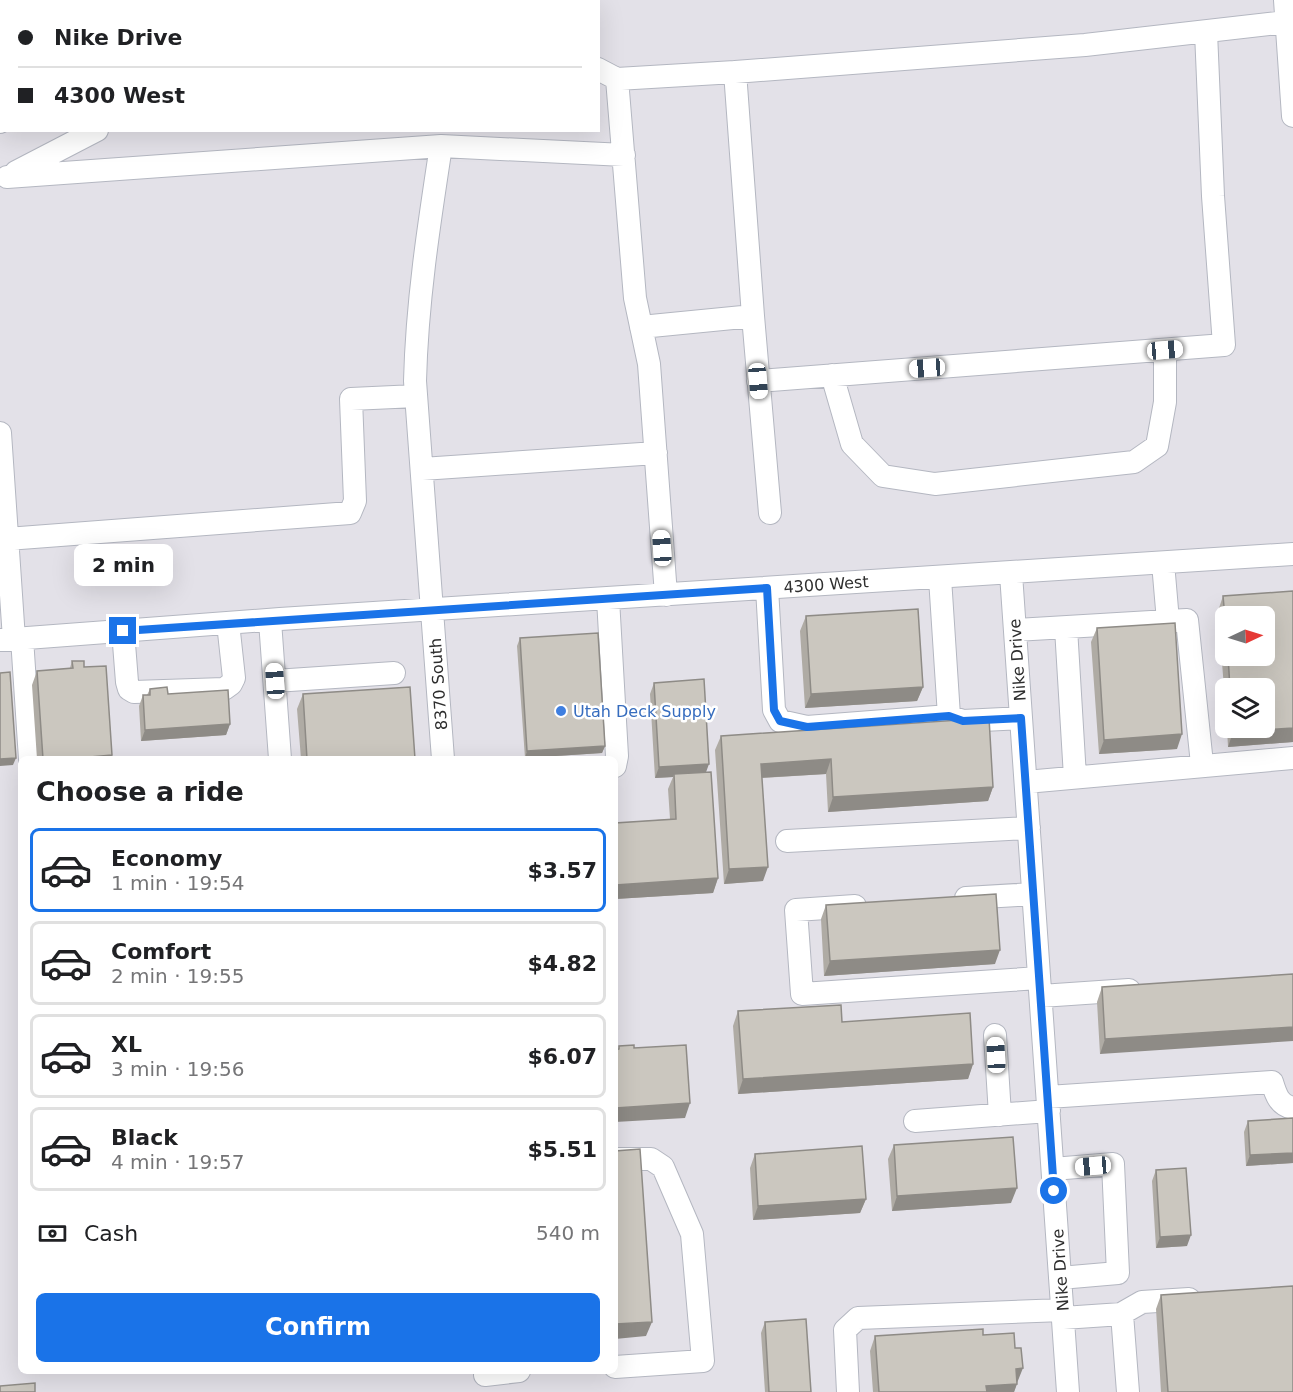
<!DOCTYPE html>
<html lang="en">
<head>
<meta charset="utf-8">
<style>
  :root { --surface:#fff; --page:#f6f6f6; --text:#202124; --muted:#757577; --line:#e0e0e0; --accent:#1a73e8 }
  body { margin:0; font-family:"DejaVu Sans",sans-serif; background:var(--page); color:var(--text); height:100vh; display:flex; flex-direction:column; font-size:22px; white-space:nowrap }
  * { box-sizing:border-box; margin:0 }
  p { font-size:20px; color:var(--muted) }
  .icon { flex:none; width:33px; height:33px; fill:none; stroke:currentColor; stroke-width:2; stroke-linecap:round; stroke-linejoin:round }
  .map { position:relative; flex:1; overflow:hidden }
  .sheet { position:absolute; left:18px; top:756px; width:600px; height:618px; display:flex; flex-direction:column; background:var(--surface); border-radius:9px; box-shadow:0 6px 24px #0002 }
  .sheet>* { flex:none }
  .guide { position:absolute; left:0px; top:0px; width:600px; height:132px; box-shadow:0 6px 24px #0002; display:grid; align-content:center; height:132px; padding:0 18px; background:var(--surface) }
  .needle { width:39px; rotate:86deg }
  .buttons { position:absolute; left:1215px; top:606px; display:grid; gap:12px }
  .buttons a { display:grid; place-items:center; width:60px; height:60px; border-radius:9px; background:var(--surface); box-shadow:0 6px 24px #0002; font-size:30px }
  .end { position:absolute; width:27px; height:27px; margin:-14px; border:8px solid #1a73e8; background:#fff; box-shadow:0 0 0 3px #fff }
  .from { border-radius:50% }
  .bubble { position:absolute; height:42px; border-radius:9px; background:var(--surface); box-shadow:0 6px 24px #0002; font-size:20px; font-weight:600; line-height:42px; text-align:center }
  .car { position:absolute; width:18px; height:36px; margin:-18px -9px; border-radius:8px; box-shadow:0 0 4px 2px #0007; background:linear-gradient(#fff 24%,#345 0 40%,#fff 0 76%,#345 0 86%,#fff 0) }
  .guide b { display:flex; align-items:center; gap:21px; height:57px; font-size:22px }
  .guide b+b { border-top:2px solid var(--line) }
  .guide i { width:15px; height:15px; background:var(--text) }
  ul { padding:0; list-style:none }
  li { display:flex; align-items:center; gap:18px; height:84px; margin:0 12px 9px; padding:0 6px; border:3px solid var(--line); border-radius:9px }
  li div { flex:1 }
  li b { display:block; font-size:22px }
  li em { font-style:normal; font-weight:600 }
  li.selected { border-color:var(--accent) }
  li>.icon { width:54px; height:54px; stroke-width:1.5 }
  h2 { padding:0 18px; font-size:27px; line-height:72px }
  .pay { display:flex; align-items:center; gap:15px; height:66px; padding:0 18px; font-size:22px }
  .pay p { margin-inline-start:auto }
  .primary-button { display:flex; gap:12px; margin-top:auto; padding:12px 18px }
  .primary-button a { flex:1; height:69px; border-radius:9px; background:var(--accent); color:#fff; font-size:24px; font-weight:600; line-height:69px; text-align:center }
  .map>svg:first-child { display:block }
  .industrial { fill:#e3e1e8; fill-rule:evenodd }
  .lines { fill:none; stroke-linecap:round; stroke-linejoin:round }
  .minor-casing { stroke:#b4b7c1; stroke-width:24 }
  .minor { stroke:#fff; stroke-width:22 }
  .wall { fill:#afaba4; fill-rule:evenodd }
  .shaded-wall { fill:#8e8b86 }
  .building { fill:#cbc7bf; stroke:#8e8b86; stroke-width:1.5 }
  .route { stroke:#1a73e8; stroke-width:8 }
  .shop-dot { fill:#3f7fe0; stroke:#fff; stroke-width:2 }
  .labels { text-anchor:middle; stroke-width:5; stroke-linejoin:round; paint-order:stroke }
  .street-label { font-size:16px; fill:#2e2e2e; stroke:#fff }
  .shop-label { font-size:16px; fill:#366cbe; stroke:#fff; text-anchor:start }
</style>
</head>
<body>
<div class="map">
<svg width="1293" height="1392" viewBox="0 0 1293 1392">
  <rect width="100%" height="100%" fill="#efe9e1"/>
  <path class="industrial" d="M 0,0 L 1293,0 L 1293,1392 L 0,1392 ZM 2,2 L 598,2 L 598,130 L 2,130 ZM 1226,616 L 1264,616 L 1264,656 L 1226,656 ZM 1226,688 L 1264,688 L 1264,728 L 1226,728 ZM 21,759 L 615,759 L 615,1371 L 21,1371 Z"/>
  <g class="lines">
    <defs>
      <path id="minor" d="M 29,0 L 29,2
        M 1285,0 L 1293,116
        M 598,69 L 617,79 L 735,72 L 1085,45 L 1286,22
        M 617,79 L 635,298 L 649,364 L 666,595
        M 0,122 L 2,121
        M 16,172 L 97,130
        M 7,177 L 441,146
        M 753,316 L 770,513
        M 641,327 L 753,316 L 735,72
        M 832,375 L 852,444 L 883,476 L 935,484 L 1134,462 L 1157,446 L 1165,402 L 1165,350
        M 758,381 L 1224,345 L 1213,196 L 1206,32
        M 0,433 L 14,639
        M 422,469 L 656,453
        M 7,539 L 350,513 L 355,501 L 351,399 L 416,396
        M 1011,574 L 1068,1392
        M 940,578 L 949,716
        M 767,588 L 774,710 L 780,721 L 807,727 L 949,716 L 963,721 L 1021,718
        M 608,599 L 617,756 L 615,766
        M 270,621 L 280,759
        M 1168,621 L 1187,620 L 1202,764
        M 1066,628 L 1075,777
        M 1015,630 L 1168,621 L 1163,563
        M 123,631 L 127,682 L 129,689 L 134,692 L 224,689 L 231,684 L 234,678 L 228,623
        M 22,638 L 30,759
        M 0,640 L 280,619 L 1293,554
        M 275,681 L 394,673
        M 443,759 L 415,381 C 417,301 429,224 441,146 L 624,155
        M 1026,782 L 1293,758
        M 787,841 L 1029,828
        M 966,898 L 1033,894
        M 855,906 L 796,910 L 802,994 L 1039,978
        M 1041,996 L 1129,990
        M 995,1035 L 1000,1115
        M 1048,1097 L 1272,1082 C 1276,1095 1279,1105 1293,1108
        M 915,1121 L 1049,1111
        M 615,1159 L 651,1159 L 663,1167 L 692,1234 L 703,1361 L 615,1367
        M 1053,1169 L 1113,1164 L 1118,1273 L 1060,1278
        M 1121,1314 L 1142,1302 L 1189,1299
        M 1063,1318 L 1122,1314 L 1128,1392
        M 485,1375 L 519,1371
        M 848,1392 L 845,1330 L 858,1318 L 1063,1310"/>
    </defs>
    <use href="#minor" class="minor-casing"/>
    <use href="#minor" class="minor"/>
  </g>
  <path class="wall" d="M 1293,591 L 1293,742 L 1228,747 L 1227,728 L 1264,728 L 1264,688 L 1226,688 L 1226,714 L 1218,611 L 1223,596 ZM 1226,616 L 1264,656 L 1226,656 Z
    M 806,616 L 923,687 L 917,701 L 805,708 L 800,631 Z
    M 1097,628 L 1177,749 L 1099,754 L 1091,642 Z
    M 520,638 L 605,746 L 602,753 L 525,758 L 517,646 Z
    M 72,661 L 111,759 L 37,759 L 32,685 L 37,671 L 70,668 Z
    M 654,683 L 706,772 L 718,878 L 713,893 L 615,899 L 615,823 L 670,819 L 668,789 L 673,777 L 655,778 L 650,694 Z
    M 150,689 L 168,694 L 230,724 L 226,735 L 141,741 L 139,706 L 143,695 L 147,695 Z
    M 303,694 L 415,759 L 301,759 L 297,709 Z
    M 721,736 L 993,787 L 988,801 L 828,812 L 826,774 L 762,778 L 763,881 L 724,884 L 715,750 Z
    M 826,905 L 995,964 L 824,976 L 821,919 Z
    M 1293,974 L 1100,1054 L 1097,1002 L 1102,987 Z
    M 738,1011 L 842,1022 L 973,1064 L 968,1079 L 738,1094 L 733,1026 Z
    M 1293,1118 L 1293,1163 L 1246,1166 L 1244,1132 L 1248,1121 Z
    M 894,1145 L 1011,1203 L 892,1211 L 888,1159 Z
    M 755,1154 L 866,1199 L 860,1213 L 753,1220 L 750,1168 Z
    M 1156,1170 L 1187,1246 L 1156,1248 L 1152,1181 Z
    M 1161,1295 L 1293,1392 L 1161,1392 L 1156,1309 Z
    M 765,1322 L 811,1392 L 765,1392 L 761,1333 Z
    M 983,1335 L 1017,1383 L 1014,1392 L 873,1392 L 870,1351 L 875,1336 Z"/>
  <path class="shaded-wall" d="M 923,687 L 917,701 L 805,708 L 811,694 Z
    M 230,724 L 226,735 L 141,741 L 145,730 Z
    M 1293,728 L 1293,742 L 1228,747 L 1233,732 Z
    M 1182,734 L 1177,749 L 1099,754 L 1104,740 Z
    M 605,746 L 602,753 L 525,758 L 527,751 Z
    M 112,755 L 111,759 L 68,759 Z
    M 16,758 L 13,765 L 0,766 L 0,759 Z
    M 831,759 L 826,774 L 756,778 L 761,764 Z
    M 709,764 L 705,775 L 674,774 L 673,777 L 655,778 L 659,767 Z
    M 993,787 L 988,801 L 828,812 L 833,797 Z
    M 768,867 L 763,881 L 724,884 L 729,869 Z
    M 718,878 L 713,893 L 615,899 L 615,885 Z
    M 1000,950 L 995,964 L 824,976 L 830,961 Z
    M 1293,1027 L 1293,1041 L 1100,1054 L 1105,1039 Z
    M 973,1064 L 968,1079 L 738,1094 L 743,1079 Z
    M 690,1103 L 685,1118 L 615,1122 L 615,1108 Z
    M 1293,1153 L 1293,1163 L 1246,1166 L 1250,1155 Z
    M 1017,1188 L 1011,1203 L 892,1211 L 897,1196 Z
    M 866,1199 L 860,1213 L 753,1220 L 758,1206 Z
    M 1191,1235 L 1187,1246 L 1156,1248 L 1160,1237 Z
    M 652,1322 L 646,1336 L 615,1339 L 615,1324 Z
    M 1023,1368 L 1017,1383 L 1016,1369 Z
    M 1017,1384 L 1014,1392 L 981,1392 L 986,1386 Z"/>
  <path class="building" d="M 1293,591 L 1293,728 L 1233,732 L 1233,728 L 1264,728 L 1264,688 L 1230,688 L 1228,656 L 1264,656 L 1264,616 L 1226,616 L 1226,628 L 1223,596 Z
    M 918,609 L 923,687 L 811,694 L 806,616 Z
    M 1175,623 L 1182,734 L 1104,740 L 1097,628 Z
    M 598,633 L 605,746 L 527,751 L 520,638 Z
    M 72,661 L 84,661 L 84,667 L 106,666 L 112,755 L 68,759 L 43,759 L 37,671 L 73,668 Z
    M 10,672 L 16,758 L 0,759 L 0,673 Z
    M 704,679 L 709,764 L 659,767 L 654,683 Z
    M 167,687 L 168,694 L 228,690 L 230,724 L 145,730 L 143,695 L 150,695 L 150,689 Z
    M 410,687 L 415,759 L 307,759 L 303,694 Z
    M 989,718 L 993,787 L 833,797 L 831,759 L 761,764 L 768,867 L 729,869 L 721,736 Z
    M 711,772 L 718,878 L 615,885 L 615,823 L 676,819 L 674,774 Z
    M 996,894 L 1000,950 L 830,961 L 826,905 Z
    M 1293,974 L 1293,1027 L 1105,1039 L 1102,987 Z
    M 841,1005 L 842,1022 L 970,1013 L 973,1064 L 743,1079 L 738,1011 Z
    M 634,1045 L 634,1048 L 686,1045 L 690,1103 L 615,1108 L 615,1050 L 619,1049 L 619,1046 Z
    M 1293,1118 L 1293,1153 L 1250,1155 L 1248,1121 Z
    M 1013,1137 L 1017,1188 L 897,1196 L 894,1145 Z
    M 862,1146 L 866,1199 L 758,1206 L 755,1154 Z
    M 640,1149 L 652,1322 L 615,1324 L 615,1151 Z
    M 1186,1168 L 1191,1235 L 1160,1237 L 1156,1170 Z
    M 1293,1286 L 1293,1392 L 1168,1392 L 1161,1295 Z
    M 806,1319 L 811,1392 L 769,1392 L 765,1322 Z
    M 983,1329 L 983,1335 L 1014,1333 L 1015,1348 L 1021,1348 L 1023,1368 L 1016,1369 L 1017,1384 L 986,1386 L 987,1392 L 879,1392 L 875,1336 Z
    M 35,1383 L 35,1392 L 0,1392 L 0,1386 Z"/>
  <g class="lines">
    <path class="route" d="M 123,631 L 767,588 L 774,710 L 780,721 L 807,727 L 949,716 L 963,721 L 1021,718 L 1054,1191"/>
  </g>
  <circle class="shop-dot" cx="561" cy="711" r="6"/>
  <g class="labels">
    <g class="street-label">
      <text transform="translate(826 584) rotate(-4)" y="6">4300 West</text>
      <text transform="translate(1017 660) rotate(-94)" y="6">Nike Drive</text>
      <text transform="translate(438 684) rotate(-94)" y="6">8370 South</text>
      <text transform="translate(1060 1270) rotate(-94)" y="6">Nike Drive</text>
    </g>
    <g class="shop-label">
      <text x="573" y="717">Utah Deck Supply</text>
    </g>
  </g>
</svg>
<div class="buttons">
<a><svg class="needle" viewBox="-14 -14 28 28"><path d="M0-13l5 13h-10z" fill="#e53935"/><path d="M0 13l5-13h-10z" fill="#757577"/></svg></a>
<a><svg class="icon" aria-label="layers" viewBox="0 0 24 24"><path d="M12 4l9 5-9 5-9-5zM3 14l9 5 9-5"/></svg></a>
</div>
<i class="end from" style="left:1054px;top:1191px"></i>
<i class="end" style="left:123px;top:631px"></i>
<div class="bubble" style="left:74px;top:544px;width:99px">2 min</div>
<i class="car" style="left:1165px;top:350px;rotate:85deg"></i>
<i class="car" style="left:927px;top:368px;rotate:266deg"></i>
<i class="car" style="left:758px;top:381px;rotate:175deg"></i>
<i class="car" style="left:662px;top:548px;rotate:356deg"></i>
<i class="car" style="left:275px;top:681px;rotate:356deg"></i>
<i class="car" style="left:996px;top:1055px;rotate:357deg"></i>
<i class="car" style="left:1093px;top:1166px;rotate:265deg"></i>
<div class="guide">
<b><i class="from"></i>Nike Drive</b>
<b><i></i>4300 West</b>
</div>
<section class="sheet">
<h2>Choose a ride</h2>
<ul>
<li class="selected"><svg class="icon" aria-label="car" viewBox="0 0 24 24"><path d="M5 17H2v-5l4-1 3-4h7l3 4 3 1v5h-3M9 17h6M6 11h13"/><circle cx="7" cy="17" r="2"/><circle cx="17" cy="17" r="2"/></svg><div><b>Economy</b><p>1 min · 19:54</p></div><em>$3.57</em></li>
<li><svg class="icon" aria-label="car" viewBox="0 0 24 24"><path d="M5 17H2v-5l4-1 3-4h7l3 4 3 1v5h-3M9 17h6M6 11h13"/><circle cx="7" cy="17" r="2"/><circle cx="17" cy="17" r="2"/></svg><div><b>Comfort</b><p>2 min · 19:55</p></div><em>$4.82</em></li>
<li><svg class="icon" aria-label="car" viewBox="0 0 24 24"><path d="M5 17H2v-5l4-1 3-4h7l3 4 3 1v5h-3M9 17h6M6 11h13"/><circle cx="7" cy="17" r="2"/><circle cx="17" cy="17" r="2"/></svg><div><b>XL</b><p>3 min · 19:56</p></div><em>$6.07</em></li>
<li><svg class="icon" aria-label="car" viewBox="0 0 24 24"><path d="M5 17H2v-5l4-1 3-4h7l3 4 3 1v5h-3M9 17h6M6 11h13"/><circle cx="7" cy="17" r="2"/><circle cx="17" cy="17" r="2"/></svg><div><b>Black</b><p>4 min · 19:57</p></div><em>$5.51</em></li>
</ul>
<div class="pay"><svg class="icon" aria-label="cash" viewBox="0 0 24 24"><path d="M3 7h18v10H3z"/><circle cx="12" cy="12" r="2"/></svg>Cash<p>540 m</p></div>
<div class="primary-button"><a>Confirm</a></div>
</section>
</div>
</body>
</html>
